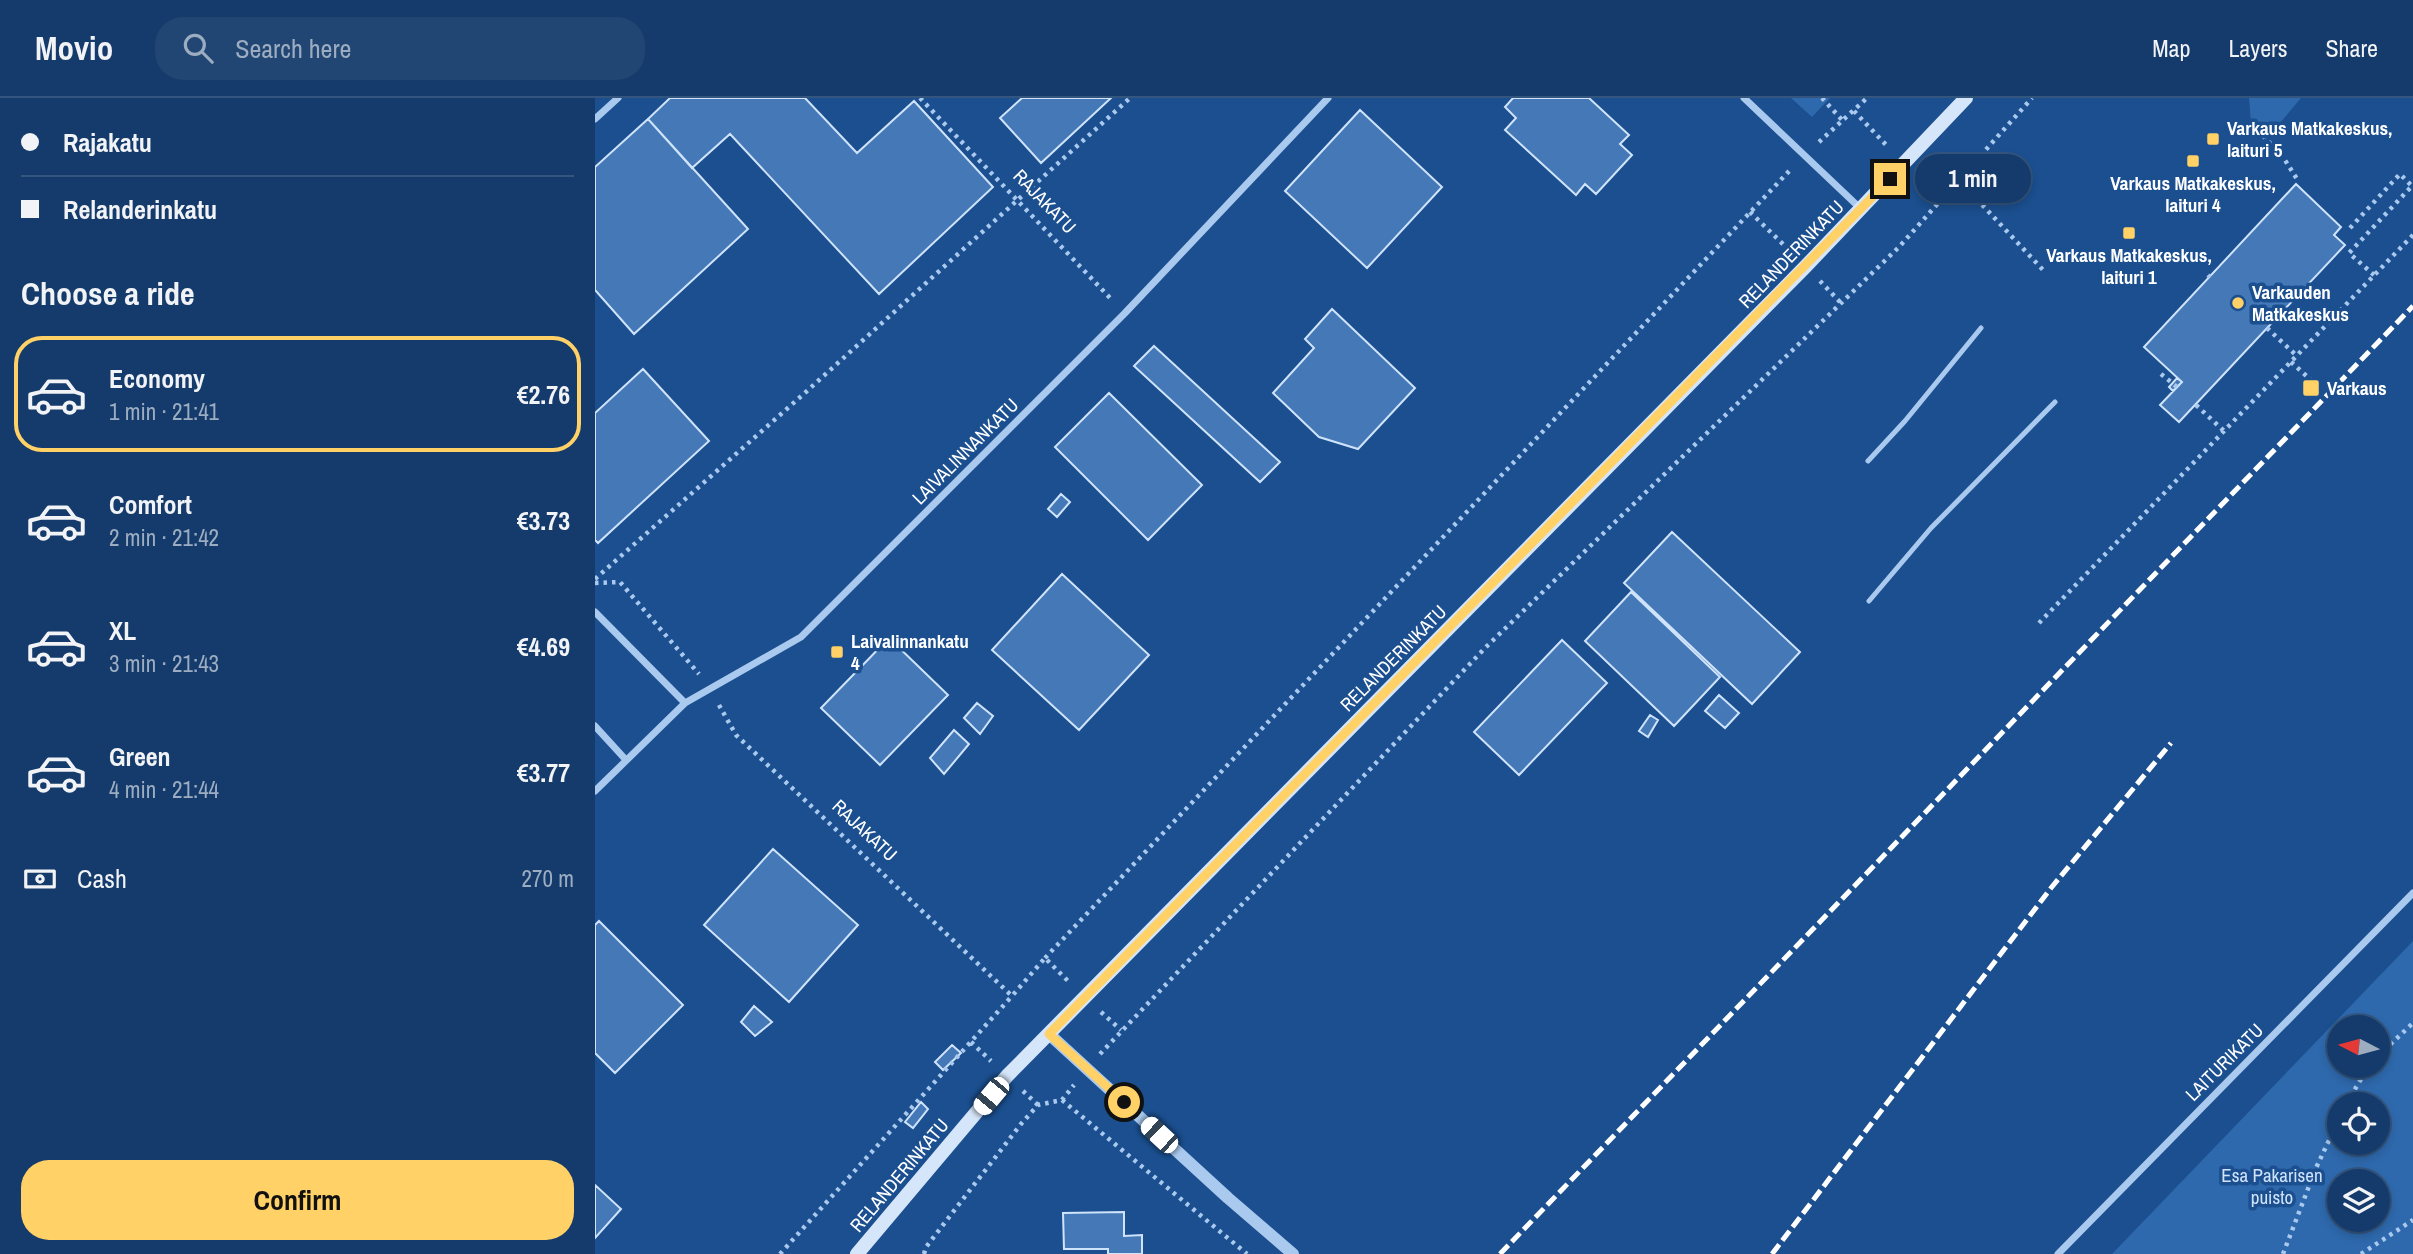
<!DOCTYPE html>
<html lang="en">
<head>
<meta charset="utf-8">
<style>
  :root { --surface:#143b6b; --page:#214673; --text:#f1f3f6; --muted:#9dadc1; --line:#33557e; --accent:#ffd166 }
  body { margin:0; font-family:"Archivo Narrow",sans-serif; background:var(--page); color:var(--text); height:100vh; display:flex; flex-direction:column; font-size:26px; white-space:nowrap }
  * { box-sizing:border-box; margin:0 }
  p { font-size:23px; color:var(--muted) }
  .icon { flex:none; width:38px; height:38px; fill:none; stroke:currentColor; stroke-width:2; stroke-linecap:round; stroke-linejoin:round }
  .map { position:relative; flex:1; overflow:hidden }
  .details { display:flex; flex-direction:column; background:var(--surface); width:595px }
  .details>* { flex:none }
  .guide { display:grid; align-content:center; height:154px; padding:0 21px; background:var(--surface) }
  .needle { width:46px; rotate:276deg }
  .buttons { position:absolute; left:1732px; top:917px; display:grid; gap:14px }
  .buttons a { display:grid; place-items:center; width:63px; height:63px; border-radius:50%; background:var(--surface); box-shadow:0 4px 10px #0003,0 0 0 2px var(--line); font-size:35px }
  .end { position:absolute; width:32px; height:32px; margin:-16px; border:9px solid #ffd166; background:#111; box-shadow:0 0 0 4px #111 }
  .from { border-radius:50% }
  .bubble { position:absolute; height:49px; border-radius:24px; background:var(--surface); box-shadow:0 4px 10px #0003,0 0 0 2px var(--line); font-size:23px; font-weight:700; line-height:49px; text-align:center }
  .car { position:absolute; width:21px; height:42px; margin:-21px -10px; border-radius:9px; box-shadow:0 0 5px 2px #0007; background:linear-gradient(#fff 24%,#345 0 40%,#fff 0 76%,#345 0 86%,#fff 0) }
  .guide b { display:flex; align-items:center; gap:24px; height:66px; font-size:26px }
  .guide b+b { border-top:2px solid var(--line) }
  .guide i { width:18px; height:18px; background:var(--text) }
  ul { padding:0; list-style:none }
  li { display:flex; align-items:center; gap:21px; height:116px; margin:0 14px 10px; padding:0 7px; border:4px solid transparent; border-radius:28px }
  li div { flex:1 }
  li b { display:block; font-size:26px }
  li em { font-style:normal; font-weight:700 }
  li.selected { border-color:var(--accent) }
  li>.icon { width:63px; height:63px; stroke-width:1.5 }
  h2 { padding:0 21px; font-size:32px; line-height:84px }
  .pay { display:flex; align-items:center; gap:18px; height:77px; padding:0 21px; font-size:26px }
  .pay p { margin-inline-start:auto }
  .action { display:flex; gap:14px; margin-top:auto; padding:14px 21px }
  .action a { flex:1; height:80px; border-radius:28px; background:var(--accent); color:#111; font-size:28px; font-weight:700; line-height:80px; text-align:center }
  header { display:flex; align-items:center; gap:42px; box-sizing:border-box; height:98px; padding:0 35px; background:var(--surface); border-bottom:2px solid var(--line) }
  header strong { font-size:33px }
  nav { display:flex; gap:38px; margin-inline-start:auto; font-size:24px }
  .search { width:490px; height:63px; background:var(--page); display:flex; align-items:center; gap:18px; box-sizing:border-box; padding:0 24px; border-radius:28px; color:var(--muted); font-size:26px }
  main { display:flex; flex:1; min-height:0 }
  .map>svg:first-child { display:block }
  .green { fill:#2e69ad; fill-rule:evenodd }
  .building { fill:#4478b7; stroke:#cfe3fa; stroke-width:2 }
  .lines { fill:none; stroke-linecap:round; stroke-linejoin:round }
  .path { stroke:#a9c9ee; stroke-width:4.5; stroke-dasharray:3.5 5; stroke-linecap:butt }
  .service { stroke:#a9c9ee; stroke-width:5 }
  .minor { stroke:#a9c9ee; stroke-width:7 }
  .tertiary { stroke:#a9c9ee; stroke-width:12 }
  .secondary { stroke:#d6e6fa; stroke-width:14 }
  .rail { stroke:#fff; stroke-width:5; stroke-dasharray:12 5; stroke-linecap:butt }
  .route { stroke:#ffd166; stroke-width:9 }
  .poi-dot { fill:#ffd166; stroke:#1b4f8f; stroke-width:2.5 }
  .labels { text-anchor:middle; stroke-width:7; stroke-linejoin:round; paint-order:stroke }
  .poi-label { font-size:19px; font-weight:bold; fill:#fff; stroke:#1b4f8f; text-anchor:start }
  .street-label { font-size:19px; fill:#fff; stroke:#1b4f8f }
  .park-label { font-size:19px; fill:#cfe3fa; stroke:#1b4f8f }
</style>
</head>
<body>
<header>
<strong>Movio</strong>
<div class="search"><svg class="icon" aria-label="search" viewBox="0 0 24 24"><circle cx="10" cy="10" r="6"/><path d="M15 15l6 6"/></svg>Search here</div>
<nav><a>Map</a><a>Layers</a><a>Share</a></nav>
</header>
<main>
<section class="details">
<div class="guide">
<b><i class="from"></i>Rajakatu</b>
<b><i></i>Relanderinkatu</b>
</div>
<h2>Choose a ride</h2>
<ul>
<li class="selected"><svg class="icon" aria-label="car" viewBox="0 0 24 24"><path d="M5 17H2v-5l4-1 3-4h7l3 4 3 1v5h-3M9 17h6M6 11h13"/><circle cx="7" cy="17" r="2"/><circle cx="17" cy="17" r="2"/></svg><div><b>Economy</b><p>1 min · 21:41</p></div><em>€2.76</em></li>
<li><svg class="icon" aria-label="car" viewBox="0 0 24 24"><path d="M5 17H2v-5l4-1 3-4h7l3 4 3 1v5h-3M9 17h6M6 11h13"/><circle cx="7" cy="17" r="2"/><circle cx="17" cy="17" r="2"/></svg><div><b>Comfort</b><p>2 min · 21:42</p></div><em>€3.73</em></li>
<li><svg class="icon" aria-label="car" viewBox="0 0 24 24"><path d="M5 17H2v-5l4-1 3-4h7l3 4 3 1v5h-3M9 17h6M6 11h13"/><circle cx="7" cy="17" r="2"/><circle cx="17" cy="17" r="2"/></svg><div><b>XL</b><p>3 min · 21:43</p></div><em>€4.69</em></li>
<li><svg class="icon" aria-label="car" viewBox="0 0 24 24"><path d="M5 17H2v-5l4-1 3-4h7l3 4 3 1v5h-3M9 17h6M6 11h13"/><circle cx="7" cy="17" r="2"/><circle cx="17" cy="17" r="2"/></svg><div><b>Green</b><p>4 min · 21:44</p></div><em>€3.77</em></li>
</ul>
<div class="pay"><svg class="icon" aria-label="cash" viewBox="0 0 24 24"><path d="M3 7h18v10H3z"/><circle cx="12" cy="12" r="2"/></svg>Cash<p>270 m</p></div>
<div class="action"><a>Confirm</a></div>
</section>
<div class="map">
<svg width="1818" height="1156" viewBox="0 0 1818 1156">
  <rect width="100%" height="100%" fill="#1b4f8f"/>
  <path class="green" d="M 1196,0 L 1235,0 L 1217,19 Z
    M 1654,0 L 1706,0 L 1671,42 L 1656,25 Z
    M 1818,843 L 1818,1156 L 1517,1156 ZM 1783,929 L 1783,968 L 1745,968 L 1745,929 ZM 1783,1006 L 1783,1045 L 1745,1045 L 1745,1006 ZM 1783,1083 L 1783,1122 L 1745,1122 L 1745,1083 Z"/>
  <path class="building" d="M 75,0 L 210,0 L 262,55 L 319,3 L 398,89 L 284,196 L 135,36 L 97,70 L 53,21 Z
    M 427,0 L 516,0 L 446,65 L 405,20 Z
    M 918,0 L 994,0 L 1034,37 L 1025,46 L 1037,57 L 1001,96 L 990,86 L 981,97 L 910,32 L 921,20 L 910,9 Z
    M 765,12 L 847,89 L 772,170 L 690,93 Z
    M 53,21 L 153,131 L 39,236 L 0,192 L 0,69 Z
    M 1701,86 L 1746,129 L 1739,137 L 1750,147 L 1584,324 L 1565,307 L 1587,284 L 1549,249 Z
    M 737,211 L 820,290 L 763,351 L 724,339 L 678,295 L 719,250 L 710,241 Z
    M 559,248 L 685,364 L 665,384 L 539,268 Z
    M 48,271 L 114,343 L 3,445 L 0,442 L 0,315 Z
    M 1582,280 L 1587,284 L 1578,293 L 1574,289 Z
    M 514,295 L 607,387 L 553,442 L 460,349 Z
    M 466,396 L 475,404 L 462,419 L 453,411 Z
    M 1077,434 L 1205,554 L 1157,606 L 1029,485 Z
    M 467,476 L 554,557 L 484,632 L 397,552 Z
    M 1036,494 L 1125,579 L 1079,628 L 990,543 Z
    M 294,540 L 353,597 L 285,667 L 226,610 Z
    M 967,542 L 1012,585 L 924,677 L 879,634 Z
    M 1124,597 L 1144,615 L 1130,630 L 1110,613 Z
    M 382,605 L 398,618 L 385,636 L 369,620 Z
    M 1055,617 L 1063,622 L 1053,639 L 1044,633 Z
    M 359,632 L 374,646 L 349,676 L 335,660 Z
    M 178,751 L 263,827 L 194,904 L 109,827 Z
    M 4,823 L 88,907 L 20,975 L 0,955 L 0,827 Z
    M 159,908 L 177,924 L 160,938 L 146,924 Z
    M 357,947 L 366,955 L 348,972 L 340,964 Z
    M 326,1004 L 333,1011 L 318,1030 L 310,1024 Z
    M 0,1087 L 26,1111 L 0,1140 Z
    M 529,1114 L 529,1138 L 547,1137 L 547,1156 L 513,1156 L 513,1151 L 469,1151 L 468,1115 Z"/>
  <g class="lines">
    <path class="path" d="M 325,0 L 517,202
      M 1227,0 L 1248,23
      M 1259,13 L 1294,50
      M 1656,25 L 1688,59 L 1702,81
      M 1224,44 L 1272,0
      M 1324,81 L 1345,103
      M 1364,82 L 1449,173
      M 1155,114 L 1194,152
      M 1755,130 L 1805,76 L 1817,88 L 1754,155 L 1779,177
      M 1613,177 L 1615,179
      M 1225,183 L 1246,205
      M 1672,230 L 1702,258
      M 1696,264 L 1727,292
      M 1566,276 L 1582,289
      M 1601,307 L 1629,333
      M 0,481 L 212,293 L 535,0
      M 0,485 L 25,484 L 104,576
      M 1444,525 L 1818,137
      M 124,607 L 141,637 L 417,898 L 450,860 L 474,884
      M 450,860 L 1197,70
      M 506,914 L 526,932
      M 376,944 L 396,963
      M 505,956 L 890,550 L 1304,149 L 1437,0
      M 1783,958 L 1818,925
      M 428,993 L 443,1007
      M 467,1002 L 652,1156
      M 1751,1006 L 1774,968
      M 185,1156 L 417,898
      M 329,1156 L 331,1149 L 426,1026 L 443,1007 L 467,1002 L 479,987
      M 1688,1156 L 1721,1070 L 1745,1019
      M 1766,1156 L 1818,1122"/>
    <path class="service" d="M 1273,363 L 1310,323 L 1386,230
      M 1274,503 L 1336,430 L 1460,304"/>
    <path class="minor" d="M 1149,0 L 1266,111
      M 0,21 L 23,0
      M 0,514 L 90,605
      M 0,628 L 31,662
      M 0,693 L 90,605 L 206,539 L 530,215 L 733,0
      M 1463,1156 L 1818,795"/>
    <path class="tertiary" d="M 454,936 L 633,1100 L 698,1156"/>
    <path class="secondary" d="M 262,1156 L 412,978 L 1211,168 L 1371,0"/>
    <path class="rail" d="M 905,1156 L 1818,208
      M 1177,1156 L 1456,790 L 1576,645"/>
  </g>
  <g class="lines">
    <path class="route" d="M 529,1004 L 454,936 L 1295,81"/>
  </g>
  <g class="poi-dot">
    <rect x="1611" y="34" width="14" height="14" rx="3.5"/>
    <rect x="1591" y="56" width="14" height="14" rx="3.5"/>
    <rect x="1527" y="128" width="14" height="14" rx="3.5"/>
    <circle cx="1643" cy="205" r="7"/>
    <rect x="1707" y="281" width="18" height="18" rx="3.5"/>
    <rect x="235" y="547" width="14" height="14" rx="3.5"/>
  </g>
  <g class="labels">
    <g class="poi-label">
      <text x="1632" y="37">Varkaus Matkakeskus,<tspan x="1632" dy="22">laituri 5</tspan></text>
      <text x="1598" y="92" text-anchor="middle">Varkaus Matkakeskus,<tspan x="1598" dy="22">laituri 4</tspan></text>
      <text x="1534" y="164" text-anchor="middle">Varkaus Matkakeskus,<tspan x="1534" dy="22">laituri 1</tspan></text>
      <text x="1657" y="201">Varkauden<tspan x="1657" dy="22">Matkakeskus</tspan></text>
      <text x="1732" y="297">Varkaus</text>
      <text x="256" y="550">Laivalinnankatu<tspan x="256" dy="22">4</tspan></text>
    </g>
    <g class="street-label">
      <text transform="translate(450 103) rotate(46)" y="7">RAJAKATU</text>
      <text transform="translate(1196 156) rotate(-46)" y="7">RELANDERINKATU</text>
      <text transform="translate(370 353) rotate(-45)" y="7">LAIVALINNANKATU</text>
      <text transform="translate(798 560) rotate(-45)" y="7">RELANDERINKATU</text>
      <text transform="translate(270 732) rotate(43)" y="7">RAJAKATU</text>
      <text transform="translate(1629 964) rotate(-45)" y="7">LAITURIKATU</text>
      <text transform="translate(304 1077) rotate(-50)" y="7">RELANDERINKATU</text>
    </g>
    <g class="park-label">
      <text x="1677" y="1084">Esa Pakarisen<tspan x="1677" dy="22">puisto</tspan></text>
    </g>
  </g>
</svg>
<div class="buttons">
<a><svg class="needle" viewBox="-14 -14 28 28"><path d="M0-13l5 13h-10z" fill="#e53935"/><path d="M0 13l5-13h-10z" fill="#9dadc1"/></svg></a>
<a><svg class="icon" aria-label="locate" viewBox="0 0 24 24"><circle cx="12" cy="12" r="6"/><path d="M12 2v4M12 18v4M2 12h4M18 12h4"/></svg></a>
<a><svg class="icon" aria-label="layers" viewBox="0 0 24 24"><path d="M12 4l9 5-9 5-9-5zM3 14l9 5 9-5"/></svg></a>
</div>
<i class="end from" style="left:529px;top:1004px"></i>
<i class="end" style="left:1295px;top:81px"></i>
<div class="bubble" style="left:1320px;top:56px;width:116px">1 min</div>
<i class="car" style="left:396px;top:998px;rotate:220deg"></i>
<i class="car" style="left:564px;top:1037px;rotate:313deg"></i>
</div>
</main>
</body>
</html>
